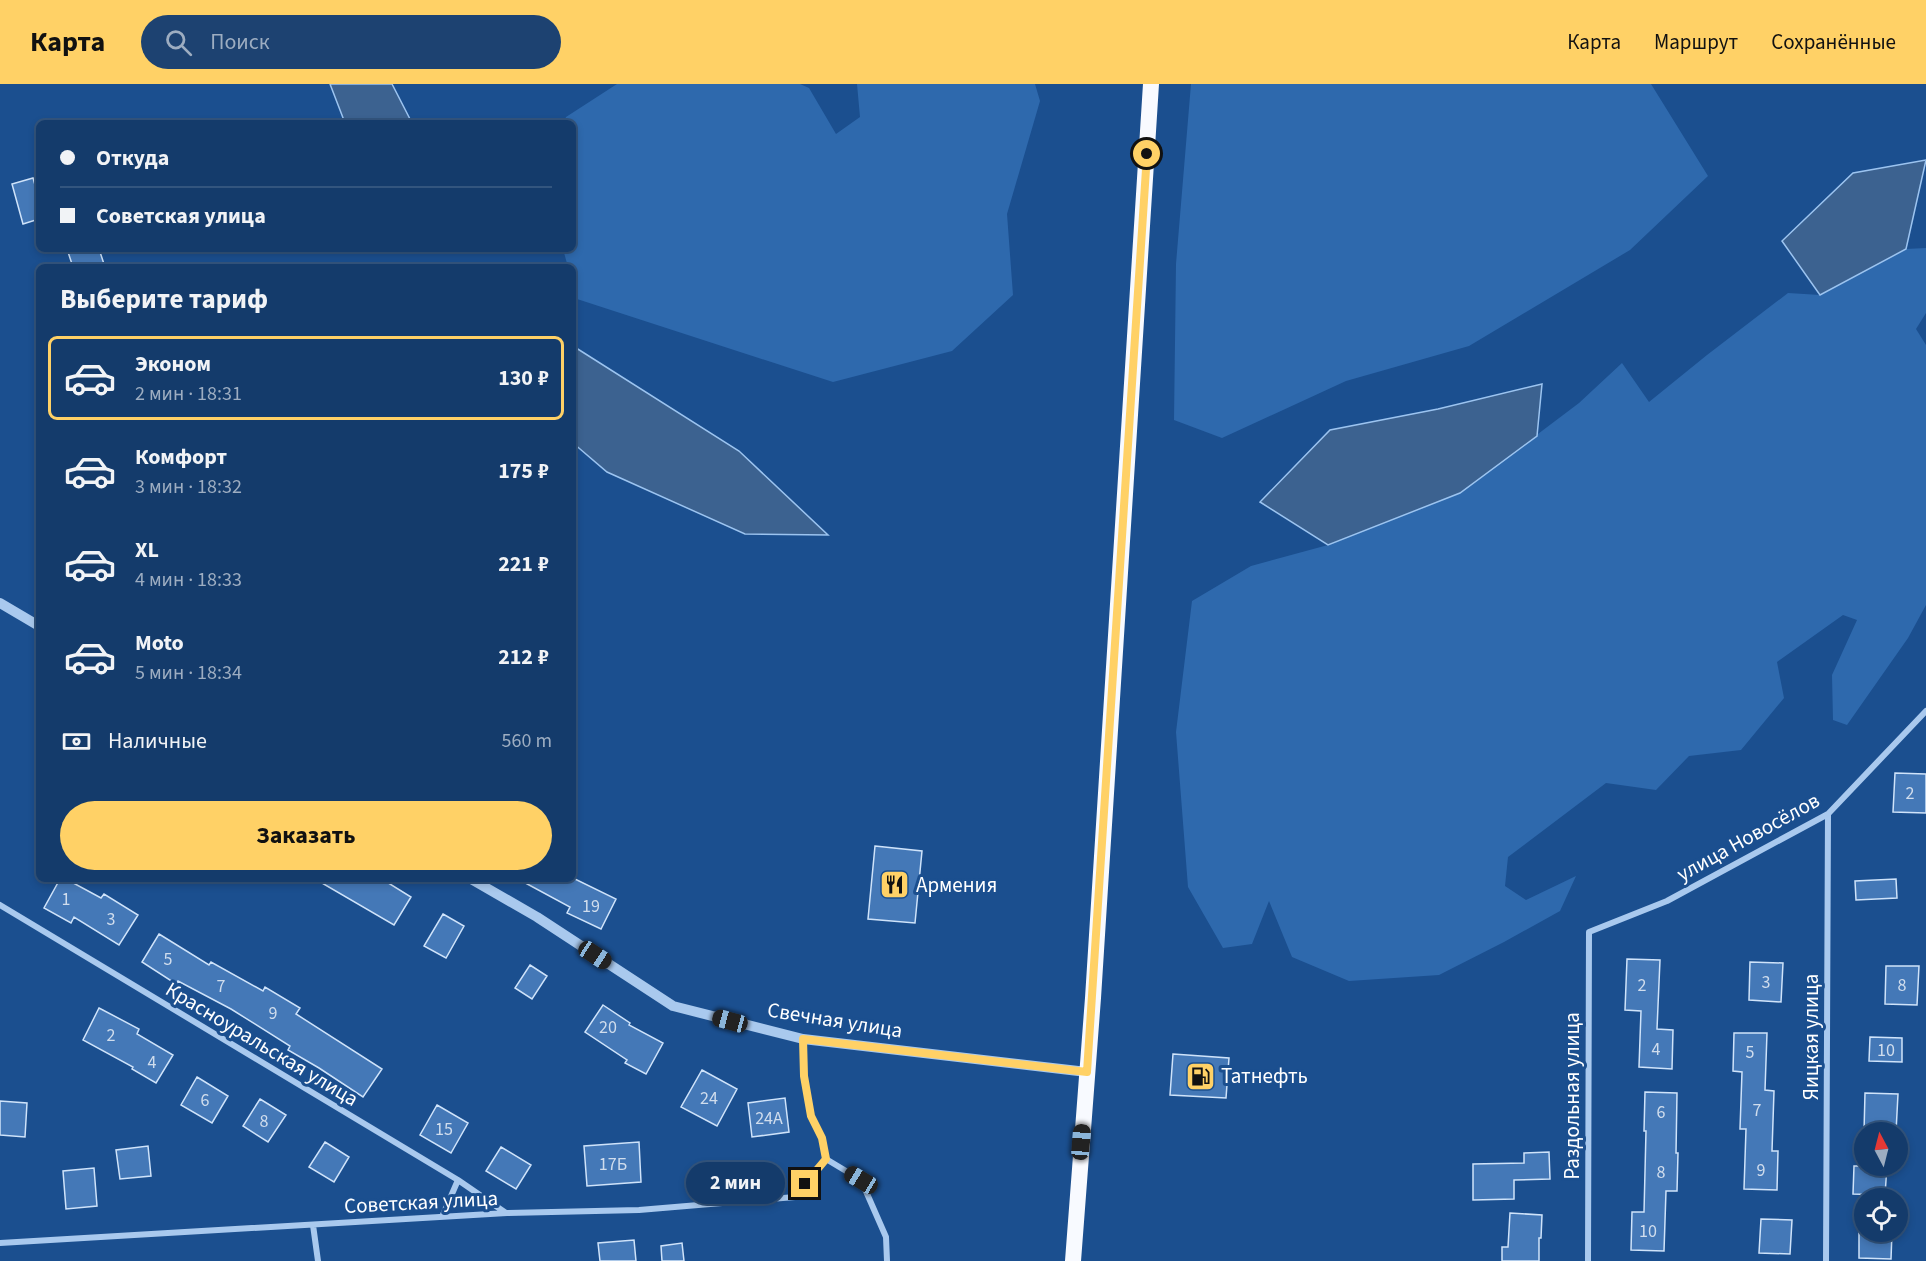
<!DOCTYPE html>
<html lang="ru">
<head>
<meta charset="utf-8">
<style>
  :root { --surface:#143b6b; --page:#1d4271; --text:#f1f3f6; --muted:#9dadc1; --line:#33557e; --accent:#ffd166 }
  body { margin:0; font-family:"Source Sans 3",sans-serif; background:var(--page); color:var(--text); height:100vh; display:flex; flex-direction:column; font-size:22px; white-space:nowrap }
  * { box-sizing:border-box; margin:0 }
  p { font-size:20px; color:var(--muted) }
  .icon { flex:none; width:33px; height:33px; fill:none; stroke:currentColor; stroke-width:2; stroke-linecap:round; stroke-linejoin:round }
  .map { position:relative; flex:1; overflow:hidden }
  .side { position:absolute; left:36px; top:180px; width:540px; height:618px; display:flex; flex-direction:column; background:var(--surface); border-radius:9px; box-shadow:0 3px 9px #0003,0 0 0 2px var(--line) }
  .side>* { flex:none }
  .guide { position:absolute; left:36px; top:36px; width:540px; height:132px; border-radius:9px; box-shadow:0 3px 9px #0003,0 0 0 2px var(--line); display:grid; align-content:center; height:132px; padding:0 24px; background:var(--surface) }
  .needle { width:39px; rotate:353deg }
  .tools { position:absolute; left:1854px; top:1038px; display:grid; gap:12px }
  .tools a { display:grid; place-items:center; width:54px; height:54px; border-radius:50%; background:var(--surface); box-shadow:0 3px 9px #0003,0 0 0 2px var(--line); font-size:30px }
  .end { position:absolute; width:27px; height:27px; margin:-14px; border:8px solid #ffd166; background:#111; box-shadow:0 0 0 3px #111 }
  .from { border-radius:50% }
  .bubble { position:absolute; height:42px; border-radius:21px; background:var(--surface); box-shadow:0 3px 9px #0003,0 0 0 2px var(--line); font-size:20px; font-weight:700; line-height:42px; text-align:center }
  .car { position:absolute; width:18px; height:36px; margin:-18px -9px; border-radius:8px; box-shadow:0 0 4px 2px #0007; background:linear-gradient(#222 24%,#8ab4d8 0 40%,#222 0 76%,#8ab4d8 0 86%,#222 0) }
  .guide b { display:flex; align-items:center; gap:21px; height:57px; font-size:22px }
  .guide b+b { border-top:2px solid var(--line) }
  .guide i { width:15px; height:15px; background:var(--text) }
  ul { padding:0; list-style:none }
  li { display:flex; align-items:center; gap:18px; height:84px; margin:0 12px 9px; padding:0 12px; border:3px solid transparent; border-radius:9px }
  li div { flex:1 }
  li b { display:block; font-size:22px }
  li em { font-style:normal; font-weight:700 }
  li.current { border-color:var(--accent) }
  li>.icon { width:54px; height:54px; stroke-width:1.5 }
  h2 { padding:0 24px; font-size:27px; line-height:72px }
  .pay { display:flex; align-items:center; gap:15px; height:66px; padding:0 24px; font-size:22px }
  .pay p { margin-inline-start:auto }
  .primary-button { display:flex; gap:12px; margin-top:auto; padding:12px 24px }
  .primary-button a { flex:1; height:69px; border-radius:36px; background:var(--accent); color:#111; font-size:24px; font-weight:700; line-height:69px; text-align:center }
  header { display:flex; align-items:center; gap:36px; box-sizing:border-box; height:84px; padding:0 30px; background:var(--accent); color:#111 }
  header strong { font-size:28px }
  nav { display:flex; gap:33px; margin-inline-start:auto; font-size:21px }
  .search { width:420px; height:54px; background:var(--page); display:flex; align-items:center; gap:15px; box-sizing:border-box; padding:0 21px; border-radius:33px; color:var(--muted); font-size:22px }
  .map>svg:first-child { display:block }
  .green { fill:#2e69ad }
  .water { fill:#3c6290; stroke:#9cc4f0; stroke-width:1.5 }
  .building { fill:#4478b7; stroke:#cfe3fa; stroke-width:1.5 }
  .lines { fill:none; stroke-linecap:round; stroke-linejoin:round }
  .minor { stroke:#a9c9ee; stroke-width:6 }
  .tertiary { stroke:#a9c9ee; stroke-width:10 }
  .trunk { stroke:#f8faff; stroke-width:16 }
  .route { stroke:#ffd166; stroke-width:8 }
  .labels { text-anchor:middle; stroke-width:6; stroke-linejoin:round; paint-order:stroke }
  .number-label { font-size:18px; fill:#d0dded }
  .street-label { font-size:21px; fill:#fff; stroke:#1b4f8f }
  .poi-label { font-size:21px; fill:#fff; stroke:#1b4f8f; text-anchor:start }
</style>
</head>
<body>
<header>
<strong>Карта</strong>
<div class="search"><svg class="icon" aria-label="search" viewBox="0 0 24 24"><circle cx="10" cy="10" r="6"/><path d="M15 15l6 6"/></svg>Поиск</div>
<nav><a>Карта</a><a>Маршрут</a><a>Сохранённые</a></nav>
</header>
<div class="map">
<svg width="1926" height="1177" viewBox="0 0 1926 1177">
  <rect width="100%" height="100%" fill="#1b4f8f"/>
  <path class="green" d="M 617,0 L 800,0 L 809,4 L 836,50 L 860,33 L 857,0 L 1035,0 L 1040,17 L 1007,130 L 1013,211 L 952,267 L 833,298 L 577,215 L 573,201 L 573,183 L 568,183 L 563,165 L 573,165 L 573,39 L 564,39 L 566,33 Z
    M 1191,0 L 1651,0 L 1708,92 L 1630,166 L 1469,262 L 1346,297 L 1222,354 L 1174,336 L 1176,180 Z
    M 1926,164 L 1926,229 L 1916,245 L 1926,261 L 1926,521 L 1908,554 L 1847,641 L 1833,636 L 1832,591 L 1857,536 L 1843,531 L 1777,578 L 1784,614 L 1741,666 L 1689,672 L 1656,706 L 1606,699 L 1508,773 L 1505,802 L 1526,816 L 1576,792 L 1560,827 L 1504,858 L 1439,891 L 1349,897 L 1292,873 L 1269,817 L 1252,860 L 1223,864 L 1188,803 L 1176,648 L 1192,517 L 1251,482 L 1328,461 L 1460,409 L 1579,319 L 1622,279 L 1649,318 L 1707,271 L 1788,209 L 1820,211 L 1906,165 Z"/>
  <path class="water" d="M 330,0 L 392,0 L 412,39 L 345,39 Z
    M 1926,76 L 1906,165 L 1820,211 L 1782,157 L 1853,89 Z
    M 573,262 L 739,367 L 828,451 L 745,450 L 607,388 L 573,359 Z
    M 1542,300 L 1537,352 L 1460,409 L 1328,461 L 1260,418 L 1330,346 L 1438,325 Z"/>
  <path class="building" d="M 33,94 L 39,115 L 39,135 L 23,140 L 12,100 Z
    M 67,165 L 99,165 L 105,183 L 73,183 Z
    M 1895,689 L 1926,690 L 1926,729 L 1893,728 Z
    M 875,762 L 922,767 L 915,839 L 868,835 Z
    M 60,795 L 66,795 L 101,814 L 104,810 L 138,831 L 119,861 L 74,833 L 71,839 L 44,824 Z
    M 315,795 L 382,795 L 411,813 L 394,841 Z
    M 518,795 L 575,795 L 616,815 L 601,845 L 567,829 L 570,823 Z
    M 1896,795 L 1897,814 L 1856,816 L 1855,797 Z
    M 443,830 L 464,842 L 446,874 L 424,862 Z
    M 159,850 L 209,881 L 211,878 L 263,907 L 265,903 L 300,924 L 296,930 L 382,985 L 363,1013 L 319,984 L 288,966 L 290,962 L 231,925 L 178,897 L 176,900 L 142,878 Z
    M 1627,875 L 1660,876 L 1657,945 L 1673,946 L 1672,985 L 1639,983 L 1641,927 L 1625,926 Z
    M 1750,878 L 1783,879 L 1781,918 L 1749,916 Z
    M 530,881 L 547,892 L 532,915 L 515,904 Z
    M 1886,882 L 1919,882 L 1917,921 L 1885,920 Z
    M 603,921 L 630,939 L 629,941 L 663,959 L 646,990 L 625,979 L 627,976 L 585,948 Z
    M 99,924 L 139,945 L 137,950 L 173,971 L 156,999 L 132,985 L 133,983 L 83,956 Z
    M 1734,949 L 1767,949 L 1765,1006 L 1774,1007 L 1772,1067 L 1778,1067 L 1777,1106 L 1744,1105 L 1746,1045 L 1740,1045 L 1742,988 L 1733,987 Z
    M 1870,953 L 1902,954 L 1902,978 L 1869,977 Z
    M 1173,970 L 1229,974 L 1226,1014 L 1170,1011 Z
    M 702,986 L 737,1005 L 717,1042 L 681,1023 Z
    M 197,993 L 228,1012 L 212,1039 L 181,1021 Z
    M 1645,1008 L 1677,1009 L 1676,1069 L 1678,1069 L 1677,1107 L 1666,1107 L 1664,1167 L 1631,1166 L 1632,1128 L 1644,1128 L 1646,1047 L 1644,1047 Z
    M 1865,1009 L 1898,1010 L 1896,1048 L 1864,1048 Z
    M 785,1014 L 789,1048 L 752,1053 L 748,1019 Z
    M 260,1015 L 286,1031 L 268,1058 L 243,1042 Z
    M 0,1017 L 27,1019 L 25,1053 L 0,1051 Z
    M 437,1021 L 468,1039 L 451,1069 L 420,1051 Z
    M 325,1058 L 349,1073 L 334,1098 L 309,1083 Z
    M 639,1058 L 641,1098 L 587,1102 L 584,1062 Z
    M 148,1062 L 151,1092 L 120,1095 L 116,1066 Z
    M 501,1063 L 531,1081 L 516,1105 L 486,1087 Z
    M 1549,1068 L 1550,1095 L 1514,1096 L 1514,1115 L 1473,1116 L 1473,1080 L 1524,1079 L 1524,1069 Z
    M 1854,1082 L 1887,1082 L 1885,1111 L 1853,1110 Z
    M 94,1084 L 97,1122 L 66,1125 L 63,1087 Z
    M 1510,1129 L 1542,1131 L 1541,1154 L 1539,1154 L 1539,1177 L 1502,1177 L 1502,1163 L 1508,1163 Z
    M 1761,1135 L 1792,1136 L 1790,1170 L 1759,1169 Z
    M 1859,1148 L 1892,1148 L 1891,1175 L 1859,1174 Z
    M 634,1156 L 636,1177 L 600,1177 L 598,1159 Z
    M 682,1159 L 684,1177 L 662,1177 L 661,1162 Z"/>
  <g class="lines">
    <path class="minor" d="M 0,821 L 458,1096 L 506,1129
      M 803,955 L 804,991 L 811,1032 L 822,1055 L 826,1075 L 861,1096 L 886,1153 L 887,1177
      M 442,1133 L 458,1096
      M 313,1141 L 318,1177
      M 0,1159 L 507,1129 L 639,1126 L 795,1113 L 826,1075
      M 1588,1177 L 1589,848 L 1667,817 L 1828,730 L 1926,627
      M 1826,1177 L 1828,730"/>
    <path class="tertiary" d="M 0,519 L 39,542
      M 471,795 L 537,833 L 673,922 L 803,955 L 1087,988"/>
    <path class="trunk" d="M 1073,1177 L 1093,914 L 1151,0"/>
  </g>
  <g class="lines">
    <path class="route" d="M 805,1100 L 826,1075 L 822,1054 L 811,1032 L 804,992 L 803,955 L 1087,988 L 1147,70"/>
  </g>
  <defs>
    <symbol id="restaurant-square" viewBox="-11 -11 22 22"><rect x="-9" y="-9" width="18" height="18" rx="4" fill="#ffd166" stroke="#1b4f8f"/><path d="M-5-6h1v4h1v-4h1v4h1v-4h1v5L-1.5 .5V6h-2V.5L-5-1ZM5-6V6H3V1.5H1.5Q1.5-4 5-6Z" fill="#111"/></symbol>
    <symbol id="fuel-square" viewBox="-11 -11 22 22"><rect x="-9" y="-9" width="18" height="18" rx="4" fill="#ffd166" stroke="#1b4f8f"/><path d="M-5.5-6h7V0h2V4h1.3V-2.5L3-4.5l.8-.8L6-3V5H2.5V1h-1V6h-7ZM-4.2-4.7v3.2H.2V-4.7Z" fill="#111"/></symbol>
  </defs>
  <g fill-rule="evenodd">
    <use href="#restaurant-square" x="878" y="784" width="33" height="33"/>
    <use href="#fuel-square" x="1184" y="976" width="33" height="33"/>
  </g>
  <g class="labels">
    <g class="number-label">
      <text x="1910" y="715">2</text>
      <text x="66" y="821">1</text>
      <text x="591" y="828">19</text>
      <text x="111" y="841">3</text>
      <text x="168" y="881">5</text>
      <text x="1766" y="904">3</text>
      <text x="1642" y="907">2</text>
      <text x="1902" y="907">8</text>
      <text x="221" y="908">7</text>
      <text x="273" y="935">9</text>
      <text x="608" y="949">20</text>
      <text x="111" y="957">2</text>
      <text x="1656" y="971">4</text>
      <text x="1886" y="972">10</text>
      <text x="1750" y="974">5</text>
      <text x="152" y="984">4</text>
      <text x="709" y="1020">24</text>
      <text x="205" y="1022">6</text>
      <text x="1757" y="1032">7</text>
      <text x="1661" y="1034">6</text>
      <text x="769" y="1040">24А</text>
      <text x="264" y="1043">8</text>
      <text x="444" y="1051">15</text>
      <text x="613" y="1086">17Б</text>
      <text x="1761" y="1092">9</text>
      <text x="1661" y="1094">8</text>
      <text x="1648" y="1153">10</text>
    </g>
    <g class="street-label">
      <text transform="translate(1748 753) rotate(-29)" y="7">улица Новосёлов</text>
      <text transform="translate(835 936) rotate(9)" y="7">Свечная улица</text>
      <text transform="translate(1811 953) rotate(-90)" y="7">Яицкая улица</text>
      <text transform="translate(262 960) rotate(31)" y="7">Красноуральская улица</text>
      <text transform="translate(1572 1012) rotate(-90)" y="7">Раздольная улица</text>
      <text transform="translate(421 1118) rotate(-3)" y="7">Советская улица</text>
    </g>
    <g class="poi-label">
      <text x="916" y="808">Армения</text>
      <text x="1221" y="999">Татнефть</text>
    </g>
  </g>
</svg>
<div class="tools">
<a><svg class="needle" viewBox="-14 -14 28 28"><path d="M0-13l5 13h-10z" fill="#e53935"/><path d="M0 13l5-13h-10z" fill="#9dadc1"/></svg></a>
<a><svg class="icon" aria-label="locate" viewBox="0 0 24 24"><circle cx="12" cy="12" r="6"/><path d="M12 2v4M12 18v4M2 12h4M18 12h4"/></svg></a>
</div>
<i class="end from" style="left:1147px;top:70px"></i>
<i class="end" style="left:805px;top:1100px"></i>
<div class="bubble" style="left:686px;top:1078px;width:99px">2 мин</div>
<i class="car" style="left:595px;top:871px;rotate:123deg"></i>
<i class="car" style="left:730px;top:937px;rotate:285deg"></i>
<i class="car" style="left:1081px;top:1058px;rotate:5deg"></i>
<i class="car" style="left:861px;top:1096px;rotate:301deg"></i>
<div class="guide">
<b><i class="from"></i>Откуда</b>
<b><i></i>Советская улица</b>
</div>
<section class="side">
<h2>Выберите тариф</h2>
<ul>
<li class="current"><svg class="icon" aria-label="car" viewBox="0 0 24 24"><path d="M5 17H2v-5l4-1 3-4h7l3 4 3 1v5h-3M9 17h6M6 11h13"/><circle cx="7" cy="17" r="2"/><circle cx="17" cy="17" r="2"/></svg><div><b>Эконом</b><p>2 мин · 18:31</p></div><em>130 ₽</em></li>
<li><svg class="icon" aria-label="car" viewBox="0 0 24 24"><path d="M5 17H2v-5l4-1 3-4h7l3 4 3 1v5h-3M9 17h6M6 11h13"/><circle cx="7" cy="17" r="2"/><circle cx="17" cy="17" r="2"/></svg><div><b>Комфорт</b><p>3 мин · 18:32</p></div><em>175 ₽</em></li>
<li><svg class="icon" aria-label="car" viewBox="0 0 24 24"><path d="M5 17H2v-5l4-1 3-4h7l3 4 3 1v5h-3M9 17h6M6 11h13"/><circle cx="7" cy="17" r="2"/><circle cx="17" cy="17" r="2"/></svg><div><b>XL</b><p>4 мин · 18:33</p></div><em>221 ₽</em></li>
<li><svg class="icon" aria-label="car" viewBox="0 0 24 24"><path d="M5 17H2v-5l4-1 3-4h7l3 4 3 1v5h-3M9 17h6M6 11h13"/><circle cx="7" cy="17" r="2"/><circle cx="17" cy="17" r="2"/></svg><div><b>Moto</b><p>5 мин · 18:34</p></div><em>212 ₽</em></li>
</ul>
<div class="pay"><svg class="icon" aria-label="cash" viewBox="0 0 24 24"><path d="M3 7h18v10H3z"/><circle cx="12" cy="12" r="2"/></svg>Наличные<p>560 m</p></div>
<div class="primary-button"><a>Заказать</a></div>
</section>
</div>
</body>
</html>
